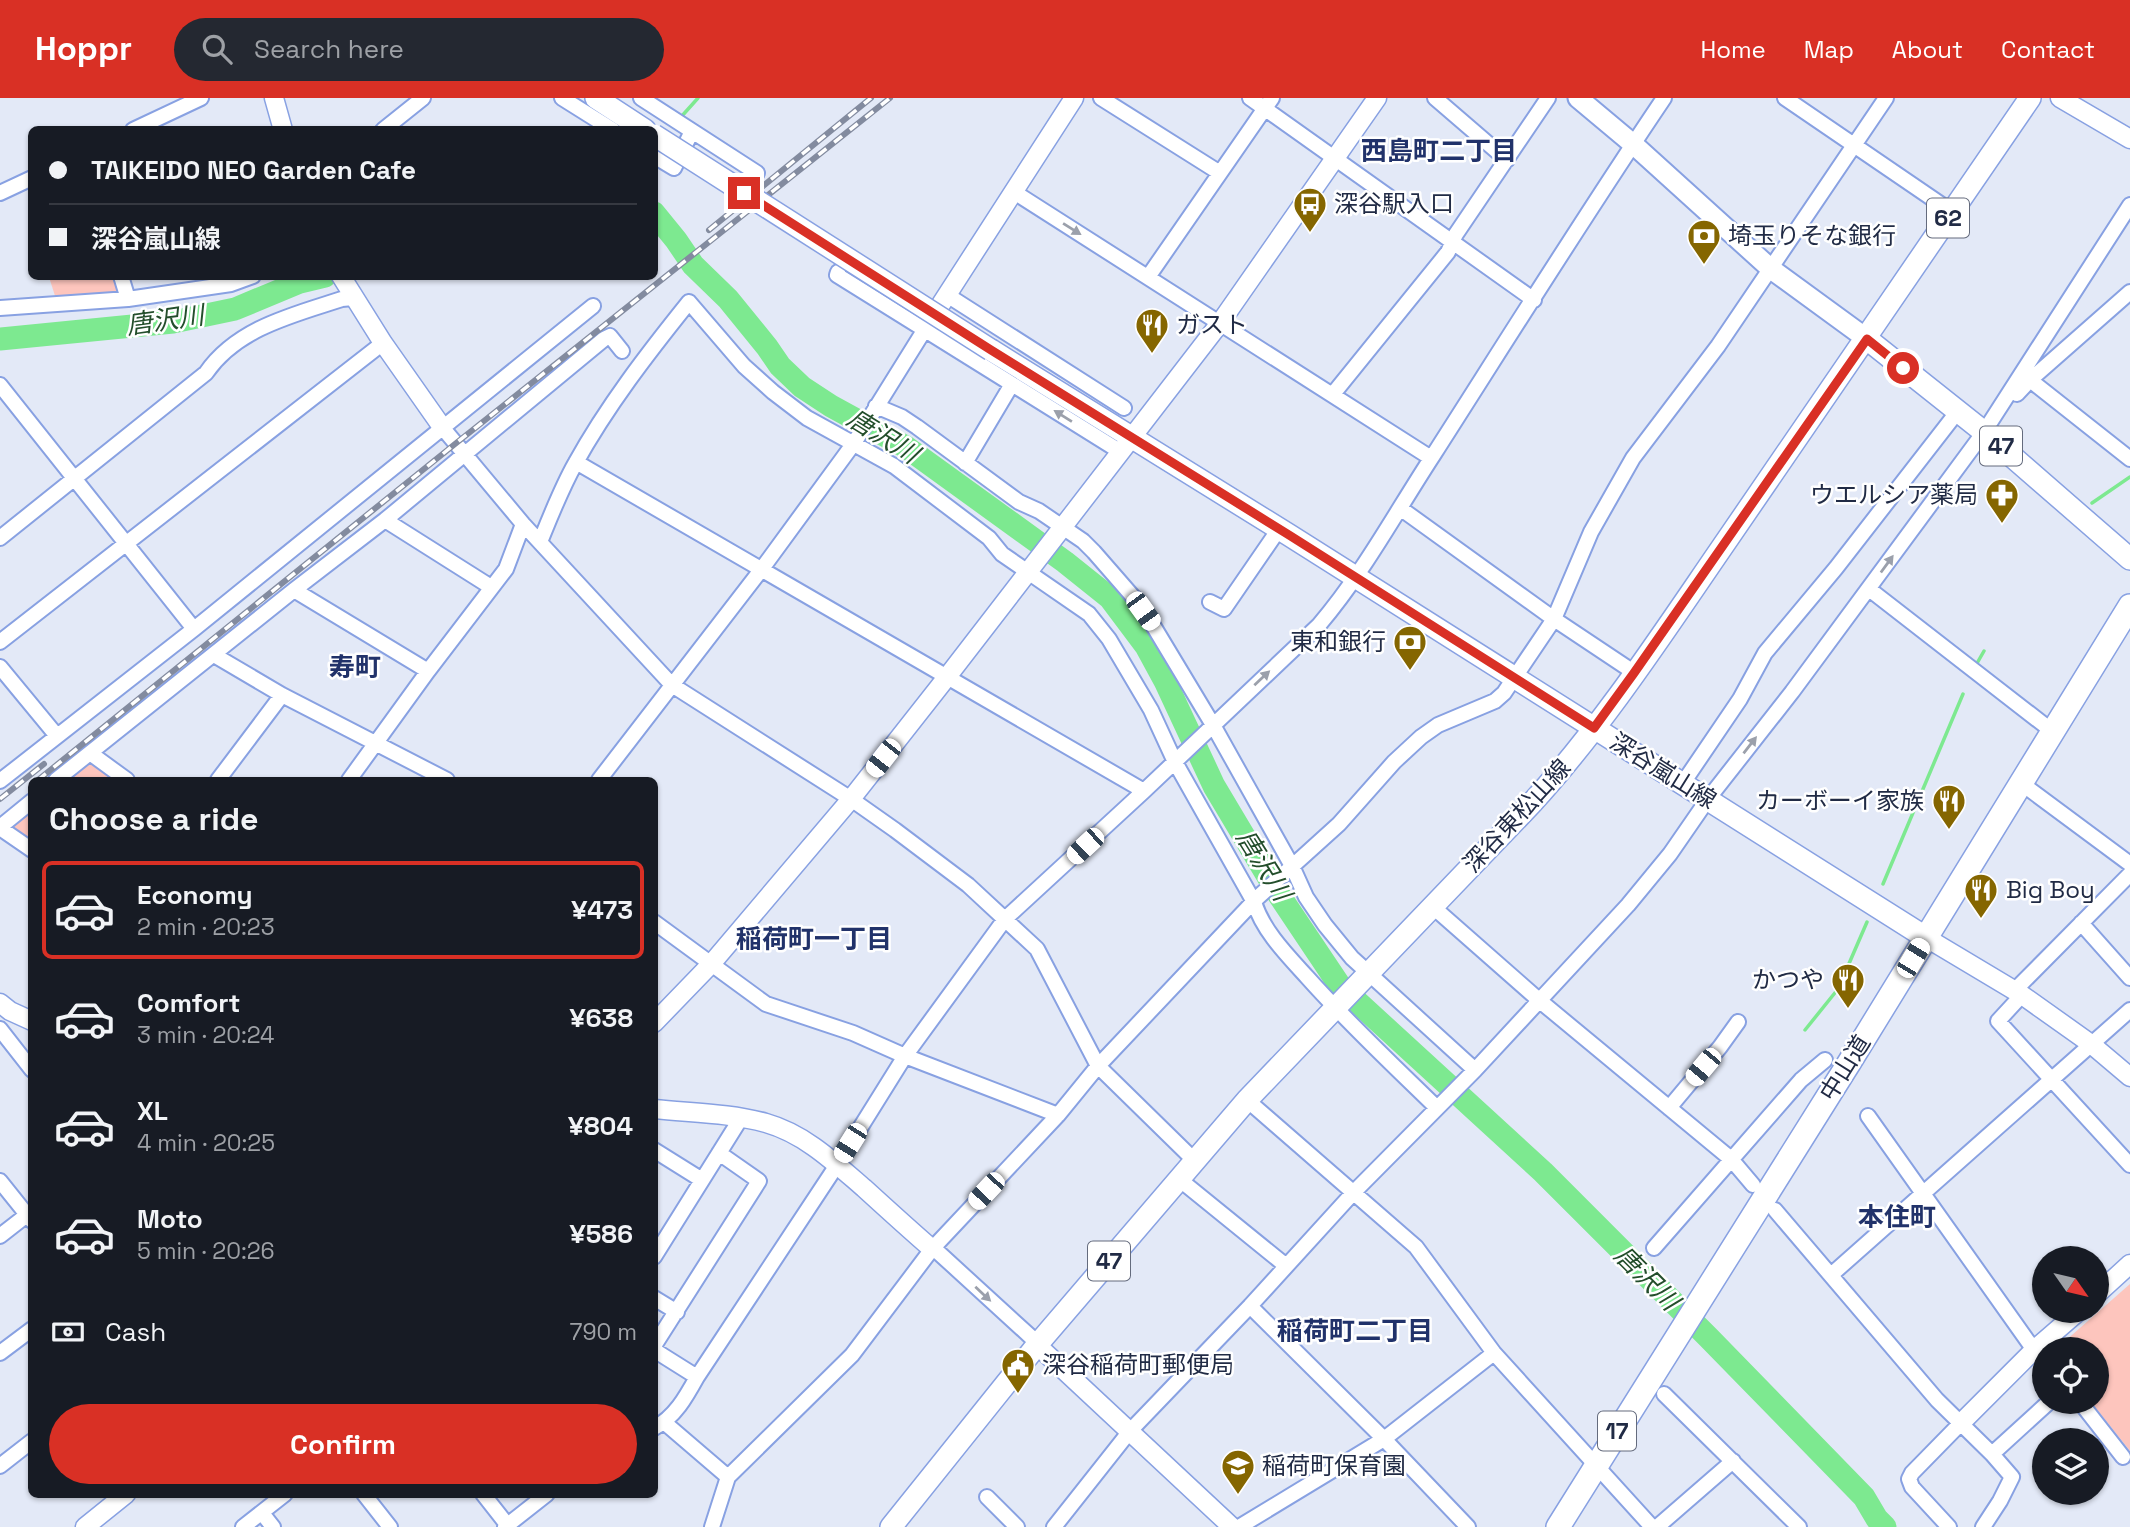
<!DOCTYPE html>
<html lang="en">
<head>
<meta charset="utf-8">
<style>
  :root { --surface:#171b24; --page:#242831; --text:#f1f3f6; --muted:#9ea1a6; --line:#363941; --accent:#d93025 }
  body { margin:0; font-family:"Space Grotesk","Noto Sans JP",sans-serif; background:var(--page); color:var(--text); height:100vh; display:flex; flex-direction:column; font-size:26px; white-space:nowrap }
  * { box-sizing:border-box; margin:0 }
  p { font-size:23px; color:var(--muted) }
  .icon { flex:none; width:38px; height:38px; fill:none; stroke:currentColor; stroke-width:2; stroke-linecap:round; stroke-linejoin:round }
  .map { position:relative; flex:1; overflow:hidden }
  .drawer { position:absolute; left:28px; top:679px; width:630px; height:721px; display:flex; flex-direction:column; background:var(--surface); border-radius:10px; box-shadow:0 2px 5px #0004 }
  .drawer>* { flex:none }
  .top-card { position:absolute; left:28px; top:28px; width:630px; height:154px; border-radius:10px; box-shadow:0 2px 5px #0004; display:grid; align-content:center; height:154px; padding:0 21px; background:var(--surface) }
  .needle { width:46px; rotate:124deg }
  .fabs { position:absolute; left:2032px; top:1148px; display:grid; gap:14px }
  .fabs a { display:grid; place-items:center; width:77px; height:77px; border-radius:50%; background:var(--surface); box-shadow:0 2px 5px #0004; font-size:35px }
  .end { position:absolute; width:32px; height:32px; margin:-16px; border:9px solid #d93025; background:#fff; box-shadow:0 0 0 4px #fff }
  .from { border-radius:50% }
  .car { position:absolute; width:21px; height:42px; margin:-21px -10px; border-radius:9px; box-shadow:0 0 5px 2px #0007; background:linear-gradient(#fff 24%,#345 0 40%,#fff 0 76%,#345 0 86%,#fff 0) }
  .top-card b { display:flex; align-items:center; gap:24px; height:66px; font-size:26px }
  .top-card b+b { border-top:2px solid var(--line) }
  .top-card i { width:18px; height:18px; background:var(--text) }
  ul { padding:0; list-style:none }
  li { display:flex; align-items:center; gap:21px; height:98px; margin:0 14px 10px; padding:0 7px; border:4px solid transparent; border-radius:10px }
  li div { flex:1 }
  li b { display:block; font-size:26px }
  li em { font-style:normal; font-weight:600 }
  li.current { border-color:var(--accent) }
  li>.icon { width:63px; height:63px; stroke-width:1.5 }
  h2 { padding:0 21px; font-size:32px; line-height:84px }
  .pay { display:flex; align-items:center; gap:18px; height:77px; padding:0 21px; font-size:26px }
  .pay p { margin-inline-start:auto }
  .cta { display:flex; gap:14px; margin-top:auto; padding:14px 21px }
  .cta a { flex:1; height:80px; border-radius:42px; background:var(--accent); color:#fff; font-size:28px; font-weight:600; line-height:80px; text-align:center }
  header { display:flex; align-items:center; gap:42px; box-sizing:border-box; height:98px; padding:0 35px; background:var(--accent); color:#fff }
  header strong { font-size:33px }
  nav { display:flex; gap:38px; margin-inline-start:auto; font-size:24px }
  .search { width:490px; height:63px; background:var(--page); display:flex; align-items:center; gap:18px; box-sizing:border-box; padding:0 24px; border-radius:38px; color:var(--muted); font-size:26px }
  .map>svg:first-child { display:block }
  .park { fill:#fdc5bd }
  .lines { fill:none; stroke-linecap:round; stroke-linejoin:round }
  .stream { stroke:#7de990; stroke-width:3.5 }
  .river { stroke:#7de990; stroke-width:23 }
  .minor-casing { stroke:#88a1e2; stroke-width:18 }
  .tertiary-casing { stroke:#88a1e2; stroke-width:21 }
  .secondary-casing { stroke:#88a1e2; stroke-width:23 }
  .primary-casing { stroke:#88a1e2; stroke-width:24 }
  .trunk-casing { stroke:#88a1e2; stroke-width:26 }
  .minor { stroke:#fff; stroke-width:14 }
  .tertiary { stroke:#fff; stroke-width:18 }
  .secondary { stroke:#fff; stroke-width:19 }
  .primary { stroke:#fff; stroke-width:21 }
  .trunk { stroke:#fff; stroke-width:23 }
  .rail-casing { stroke:#838b9f; stroke-width:6 }
  .rail { stroke:#fff; stroke-width:3.5; stroke-dasharray:10; stroke-linecap:butt }
  .primary-bridge-casing { stroke:#88a1e2; stroke-width:24; stroke-linecap:butt }
  .primary-bridge { stroke:#fff; stroke-width:21 }
  .oneway { fill:#9ba0ab }
  .route { stroke:#d93025; stroke-width:9 }
  .labels { text-anchor:middle; stroke-width:5; stroke-linejoin:round; paint-order:stroke }
  .shield { fill:#fff; stroke:#646b7d; stroke-width:2 }
  .shield-label { font-size:23px; font-weight:bold; fill:#212b45 }
  .poi-label { font-size:24px; fill:#212b45; stroke:#fff; text-anchor:start }
  .street-label { font-size:24px; fill:#212b45; stroke:#fff }
  .neighbourhood-label { font-size:26px; font-weight:bold; fill:#21326a; stroke:#fff }
  .water-label { font-size:26px; font-style:italic; fill:#234e2b; stroke:#fff }
</style>
</head>
<body>
<header>
<strong>Hoppr</strong>
<div class="search"><svg class="icon" aria-label="search" viewBox="0 0 24 24"><circle cx="10" cy="10" r="6"/><path d="M15 15l6 6"/></svg>Search here</div>
<nav><a>Home</a><a>Map</a><a>About</a><a>Contact</a></nav>
</header>
<div class="map">
<svg width="2130" height="1429" viewBox="0 0 2130 1429">
  <rect width="100%" height="100%" fill="#e3e9f7"/>
  <path class="park" d="M 49,179 L 116,179 L 122,196 L 56,201 Z
    M 90,659 L 121,682 L 61,682 Z
    M 31,707 L 31,748 L 5,729 Z
    M 2130,1186 L 2130,1353 L 2091,1304 L 2096,1304 L 2096,1251 L 2056,1251 Z"/>
  <g class="lines">
    <path class="stream" d="M 681,19 L 698,0
      M 2092,405 L 2130,379
      M 1976,567 L 1984,553
      M 1883,786 L 1963,596
      M 1805,932 L 1838,891 L 1867,824"/>
    <path class="river" d="M 654,115 L 676,142 L 693,167 L 728,201 L 767,249 L 780,268 L 802,289 L 831,308 L 906,349 L 1065,464 L 1110,500 L 1146,548 L 1165,583 L 1214,688 L 1279,797 L 1340,888 L 1543,1074 L 1708,1239 L 1864,1399 L 1877,1421 L 1885,1429
      M 0,241 L 173,224 L 235,211 L 300,184 L 325,178"/>
    <defs>
      <path id="minor" d="M 562,0 L 613,32
        M 641,0 L 757,75
        M 1101,0 L 1220,75
        M 1250,0 L 1534,202
        M 1435,0 L 1507,62
        M 1785,0 L 1952,114
        M 133,32 L 201,0
        M 383,32 L 423,0
        M 654,58 L 674,70 L 692,33
        M 1014,94 L 1431,360
        M 0,95 L 32,80
        M 838,174 L 837,177 L 1121,354
        M 121,178 L 128,201
        M 1148,179 L 1272,0
        M 947,197 L 1124,310
        M 0,210 L 128,201 L 231,186 L 253,178
        M 2030,282 L 2130,361
        M 0,287 L 194,531
        M 1333,296 L 1448,154 L 1456,136 L 1548,0
        M 2017,296 L 2030,282 L 2130,194
        M 876,308 L 902,319 L 917,329 L 1019,404 L 1039,413 L 1083,443 L 1094,454 L 1135,501 L 1151,524 L 1213,627 L 1292,768 L 1306,799 L 1325,827 L 1352,860 L 1475,972
        M 442,329 L 523,426 L 672,587 L 851,701 L 895,732 L 968,787 L 1037,851 L 1098,968 L 1194,1062
        M 576,364 L 1144,693
        M 965,365 L 1012,286
        M 1400,410 L 1554,521 L 1635,575
        M 385,422 L 491,489
        M 0,440 L 206,275 C 237,230 293,217 342,201 L 353,200
        M 540,444 C 551,417 561,391 575,366 C 607,308 648,255 689,204 L 744,268 L 773,294 L 807,320 L 894,368 L 989,440 L 1002,456 L 1089,516 L 1109,541 L 1151,612 L 1175,664 L 1254,804 C 1263,833 1287,857 1307,879 C 1348,925 1393,967 1437,1010
        M 1869,491 L 2052,633
        M 294,492 L 428,573
        M 1210,504 L 1224,511 L 1279,431
        M 0,544 L 383,245
        M 214,557 L 282,597 L 447,682
        M 0,569 L 57,638
        M 90,655 L 127,682
        M 56,682 L 294,492 L 385,422 L 604,241 L 610,238 L 622,253
        M 218,682 L 282,597
        M 349,682 L 428,573 L 506,471 L 523,426
        M 599,682 L 761,472 L 854,345 L 925,231
        M 0,683 L 194,531 L 593,208
        M 1683,685 L 1740,601 L 1765,555 L 1836,470 L 1958,313
        M 2021,685 L 2130,766
        M 0,729 L 32,703
        M 0,730 L 32,752
        M 1432,808 L 1540,903 L 1731,1061 L 1753,1087
        M 654,824 L 766,906 L 853,935 L 905,958 L 1058,1017
        M 2081,825 L 2130,880
        M 2014,893 L 2130,776
        M 2022,897 L 1998,923 L 2130,1067
        M 0,931 L 32,972
        M 1247,1002 L 1416,1149 L 1494,1255 L 1652,1429
        M 1669,1010 L 1720,949 L 1738,924
        M 1868,1018 L 2034,1252 L 2044,1263
        M 654,1052 L 702,1082
        M 1179,1081 L 1285,1167
        M 0,1083 L 32,1123
        M 1775,1112 L 1937,1302 L 1992,1356 L 2012,1379 L 2000,1403 L 1983,1429
        M 0,1138 L 32,1113
        M 1654,1150 L 1801,982 L 1825,962
        M 932,1151 L 939,1155 L 1032,1240 L 1037,1247
        M 654,1159 L 741,1020
        M 1831,1177 L 2130,912
        M 654,1200 L 677,1214
        M 1250,1208 L 1384,1341 L 1468,1429
        M 654,1248 L 759,1083 L 719,1055
        M 654,1252 L 697,1279
        M 0,1255 L 32,1231
        M 1664,1296 L 1799,1429
        M 2080,1304 L 2123,1359
        M 665,1325 L 728,1379
        M 654,1330 C 675,1319 686,1299 697,1279 L 837,1067 L 905,958 L 1005,821 L 1144,693 L 1319,527 C 1364,474 1396,414 1434,356 C 1510,237 1585,117 1664,0
        M 1992,1356 L 2049,1304
        M 0,1368 L 32,1343
        M 364,1396 L 390,1429
        M 483,1396 L 509,1429
        M 987,1399 L 1017,1429
        M 262,1415 L 273,1429
        M 243,1429 L 285,1396
        M 505,1429 L 547,1396
        M 712,1429 L 728,1379 L 852,1257 L 932,1151 L 1058,1017 L 1098,968 L 1256,801 L 1339,726 L 1394,664 L 1421,639 L 1438,627 L 1495,603 L 1504,595 L 1554,521 L 1591,434 L 1633,360 L 1718,248 L 1886,0
        M 1054,1429 L 1130,1333 L 1250,1208 L 1353,1095 L 1475,972 L 1628,807 L 1670,756 L 1708,701 L 1792,594 L 1984,334 L 2130,107
        M 1239,1429 L 1384,1341 L 1494,1255
        M 1657,1429 L 1733,1363
        M 1949,1429 L 1912,1389 L 1909,1381 L 1912,1375 L 1960,1326"/>
      <path id="tertiary" d="M 274,0 L 283,32
        M 2060,0 L 2130,41
        M 341,178 L 383,245 L 442,329
        M 925,231 L 1074,0
        M 1925,839 L 2022,897 L 2091,946 L 2130,979
        M 0,905 L 10,913 L 32,923
        M 654,925 L 712,865 L 851,701 L 947,579 L 1220,225 L 1377,0
        M 654,1011 C 692,1015 730,1015 766,1025 C 805,1036 835,1065 864,1090 C 887,1111 909,1131 932,1151
        M 2096,1197 L 2130,1166
        M 1037,1247 L 1232,1429
        M 1960,1326 L 2034,1252 L 2079,1213
        M 85,1429 L 126,1396"/>
      <path id="secondary" d="M 1578,0 L 1633,46 L 1771,171 L 1867,241"/>
      <path id="primary" d="M 596,0 L 645,32
        M 1867,241 L 1984,334 L 2130,461
        M 991,252 L 1289,437 L 1925,839
        M 891,1429 L 1037,1247 L 1247,1002 L 1531,706 C 1605,625 1665,532 1727,442 C 1829,295 1929,147 2030,0"/>
      <path id="trunk" d="M 1558,1429 L 1849,965 L 2130,508"/>
    </defs>
    <use href="#minor" class="minor-casing"/>
    <use href="#tertiary" class="tertiary-casing"/>
    <use href="#secondary" class="secondary-casing"/>
    <use href="#primary" class="primary-casing"/>
    <use href="#trunk" class="trunk-casing"/>
    <use href="#minor" class="minor"/>
    <use href="#tertiary" class="tertiary"/>
    <use href="#secondary" class="secondary"/>
    <use href="#primary" class="primary"/>
    <use href="#trunk" class="trunk"/>
    <defs>
      <path id="rail" d="M 709,132 L 871,0
        M 38,682 L 455,346 L 890,0
        M 0,701 L 44,666"/>
    </defs>
    <use href="#rail" class="rail-casing"/>
    <use href="#rail" class="rail"/>
    <defs>
      <path id="primary-bridge" d="M 654,37 L 991,252"/>
    </defs>
    <use href="#primary-bridge" class="primary-bridge-casing"/>
    <use href="#primary-bridge" class="primary-bridge"/>
  </g>
  <defs><path id="oneway-solid" d="M-6-.8H1V-3.2L6.5 0L1 3.2V.8H-6Z" transform="scale(1.75)"/></defs>
  <g class="oneway">
    <use href="#oneway-solid" transform="translate(1072 131) rotate(32)"/>
    <use href="#oneway-solid" transform="translate(1063 318) rotate(-148)"/>
    <use href="#oneway-solid" transform="translate(1887 466) rotate(-54)"/>
    <use href="#oneway-solid" transform="translate(1262 580) rotate(-43)"/>
    <use href="#oneway-solid" transform="translate(1750 647) rotate(-52)"/>
    <use href="#oneway-solid" transform="translate(983 1196) rotate(43)"/>
  </g>
  <g class="lines">
    <path class="route" d="M 744,95 L 991,252 L 1289,437 L 1594,630 L 1634,575 L 1867,241 L 1903,270"/>
  </g>
  <defs>
    <symbol id="bus-pin" viewBox="-11 -11 22 30"><path d="M0 17L-7.5 6A9.5 9.5 0 1 1 7.5 6Z" fill="#856600" stroke="#fff"/><path d="M-5-6H5V4H4V6H2V4H-2V6H-4V4H-5ZM-3.5-4V0h7V-4ZM-3.5 1.2v1.5H-2V1.2ZM2 1.2v1.5H3.5V1.2Z" fill="#fff"/></symbol>
    <symbol id="bank-pin" viewBox="-11 -11 22 30"><path d="M0 17L-7.5 6A9.5 9.5 0 1 1 7.5 6Z" fill="#856600" stroke="#fff"/><path d="M-6-4H6V4H-6ZM0-2.3a2.3 2.3 0 1 0 0 4.6a2.3 2.3 0 1 0 0-4.6Z" fill="#fff"/></symbol>
    <symbol id="restaurant-pin" viewBox="-11 -11 22 30"><path d="M0 17L-7.5 6A9.5 9.5 0 1 1 7.5 6Z" fill="#856600" stroke="#fff"/><path d="M-5-6h1v4h1v-4h1v4h1v-4h1v5L-1.5 .5V6h-2V.5L-5-1ZM5-6V6H3V1.5H1.5Q1.5-4 5-6Z" fill="#fff"/></symbol>
    <symbol id="pharmacy-pin" viewBox="-11 -11 22 30"><path d="M0 17L-7.5 6A9.5 9.5 0 1 1 7.5 6Z" fill="#856600" stroke="#fff"/><path d="M-2-6h4v4h4v4h-4v4h-4v-4h-4v-4h4Z" fill="#fff"/></symbol>
    <symbol id="civic-pin" viewBox="-11 -11 22 30"><path d="M0 17L-7.5 6A9.5 9.5 0 1 1 7.5 6Z" fill="#856600" stroke="#fff"/><path d="M-.6-6.5H3V-4.5H.6V-3L4-1V1h2V6H-6V1h2V-1L-.6-3ZM-1.2 2.5V6h2.4V2.5Z" fill="#fff"/></symbol>
    <symbol id="school-pin" viewBox="-11 -11 22 30"><path d="M0 17L-7.5 6A9.5 9.5 0 1 1 7.5 6Z" fill="#856600" stroke="#fff"/><path d="M0-5L7-2L0 1L-7-2ZM-4 1L0 2.5L4 1V4Q0 6-4 4Z" fill="#fff"/></symbol>
  </defs>
  <g fill-rule="evenodd">
    <use href="#bus-pin" x="1291" y="87" width="38" height="52"/>
    <use href="#bank-pin" x="1685" y="119" width="38" height="52"/>
    <use href="#restaurant-pin" x="1133" y="208" width="38" height="52"/>
    <use href="#pharmacy-pin" x="1983" y="378" width="38" height="52"/>
    <use href="#bank-pin" x="1391" y="525" width="38" height="52"/>
    <use href="#restaurant-pin" x="1930" y="684" width="38" height="52"/>
    <use href="#restaurant-pin" x="1962" y="773" width="38" height="52"/>
    <use href="#restaurant-pin" x="1829" y="863" width="38" height="52"/>
    <use href="#civic-pin" x="999" y="1248" width="38" height="52"/>
    <use href="#school-pin" x="1219" y="1349" width="38" height="52"/>
  </g>
  <g class="labels">
    <g class="shield">
      <rect x="1927" y="100.5" width="42" height="39" rx="5"/>
      <rect x="1980" y="328.5" width="42" height="39" rx="5"/>
      <rect x="1088" y="1143.5" width="42" height="39" rx="5"/>
      <rect x="1598" y="1313.5" width="38" height="39" rx="5"/>
    </g>
    <g class="shield-label">
      <text x="1948" y="128">62</text>
      <text x="2001" y="356">47</text>
      <text x="1109" y="1171">47</text>
      <text x="1617" y="1341">17</text>
    </g>
    <g class="poi-label">
      <text x="1334" y="114">深谷駅入口</text>
      <text x="1728" y="146">埼玉りそな銀行</text>
      <text x="1176" y="235">ガスト</text>
      <text x="1978" y="405" text-anchor="end">ウエルシア薬局</text>
      <text x="1386" y="552" text-anchor="end">東和銀行</text>
      <text x="1924" y="711" text-anchor="end">カーボーイ家族</text>
      <text x="2006" y="800">Big Boy</text>
      <text x="1824" y="890" text-anchor="end">かつや</text>
      <text x="1042" y="1275">深谷稲荷町郵便局</text>
      <text x="1262" y="1376">稲荷町保育園</text>
    </g>
    <g class="street-label">
      <text transform="translate(1663 673) rotate(32)" y="8">深谷嵐山線</text>
      <text transform="translate(1517 718) rotate(-47)" y="8">深谷東松山線</text>
      <text transform="translate(1845 970) rotate(-58)" y="8">中山道</text>
    </g>
    <g class="neighbourhood-label">
      <text x="1439" y="62">西島町二丁目</text>
      <text x="355" y="578">寿町</text>
      <text x="814" y="850">稲荷町一丁目</text>
      <text x="1897" y="1128">本住町</text>
      <text x="1355" y="1242">稲荷町二丁目</text>
    </g>
    <g class="water-label">
      <text transform="translate(165 222) rotate(-8)" y="9">唐沢川</text>
      <text transform="translate(883 338) rotate(32)" y="9">唐沢川</text>
      <text transform="translate(1264 767) rotate(58)" y="9">唐沢川</text>
      <text transform="translate(1647 1180) rotate(45)" y="9">唐沢川</text>
    </g>
  </g>
</svg>
<div class="fabs">
<a><svg class="needle" viewBox="-14 -14 28 28"><path d="M0-13l5 13h-10z" fill="#e53935"/><path d="M0 13l5-13h-10z" fill="#9ea1a6"/></svg></a>
<a><svg class="icon" aria-label="locate" viewBox="0 0 24 24"><circle cx="12" cy="12" r="6"/><path d="M12 2v4M12 18v4M2 12h4M18 12h4"/></svg></a>
<a><svg class="icon" aria-label="layers" viewBox="0 0 24 24"><path d="M12 4l9 5-9 5-9-5zM3 14l9 5 9-5"/></svg></a>
</div>
<i class="end from" style="left:1903px;top:270px"></i>
<i class="end" style="left:744px;top:95px"></i>
<i class="car" style="left:1143px;top:513px;rotate:144deg"></i>
<i class="car" style="left:883px;top:660px;rotate:218deg"></i>
<i class="car" style="left:1085px;top:748px;rotate:227deg"></i>
<i class="car" style="left:1913px;top:860px;rotate:31deg"></i>
<i class="car" style="left:1703px;top:969px;rotate:220deg"></i>
<i class="car" style="left:850px;top:1045px;rotate:212deg"></i>
<i class="car" style="left:986px;top:1093px;rotate:223deg"></i>
<div class="top-card">
<b><i class="from"></i>TAIKEIDO NEO Garden Cafe</b>
<b><i></i>深谷嵐山線</b>
</div>
<section class="drawer">
<h2>Choose a ride</h2>
<ul>
<li class="current"><svg class="icon" aria-label="car" viewBox="0 0 24 24"><path d="M5 17H2v-5l4-1 3-4h7l3 4 3 1v5h-3M9 17h6M6 11h13"/><circle cx="7" cy="17" r="2"/><circle cx="17" cy="17" r="2"/></svg><div><b>Economy</b><p>2 min · 20:23</p></div><em>¥473</em></li>
<li><svg class="icon" aria-label="car" viewBox="0 0 24 24"><path d="M5 17H2v-5l4-1 3-4h7l3 4 3 1v5h-3M9 17h6M6 11h13"/><circle cx="7" cy="17" r="2"/><circle cx="17" cy="17" r="2"/></svg><div><b>Comfort</b><p>3 min · 20:24</p></div><em>¥638</em></li>
<li><svg class="icon" aria-label="car" viewBox="0 0 24 24"><path d="M5 17H2v-5l4-1 3-4h7l3 4 3 1v5h-3M9 17h6M6 11h13"/><circle cx="7" cy="17" r="2"/><circle cx="17" cy="17" r="2"/></svg><div><b>XL</b><p>4 min · 20:25</p></div><em>¥804</em></li>
<li><svg class="icon" aria-label="car" viewBox="0 0 24 24"><path d="M5 17H2v-5l4-1 3-4h7l3 4 3 1v5h-3M9 17h6M6 11h13"/><circle cx="7" cy="17" r="2"/><circle cx="17" cy="17" r="2"/></svg><div><b>Moto</b><p>5 min · 20:26</p></div><em>¥586</em></li>
</ul>
<div class="pay"><svg class="icon" aria-label="cash" viewBox="0 0 24 24"><path d="M3 7h18v10H3z"/><circle cx="12" cy="12" r="2"/></svg>Cash<p>790 m</p></div>
<div class="cta"><a>Confirm</a></div>
</section>
</div>
</body>
</html>
